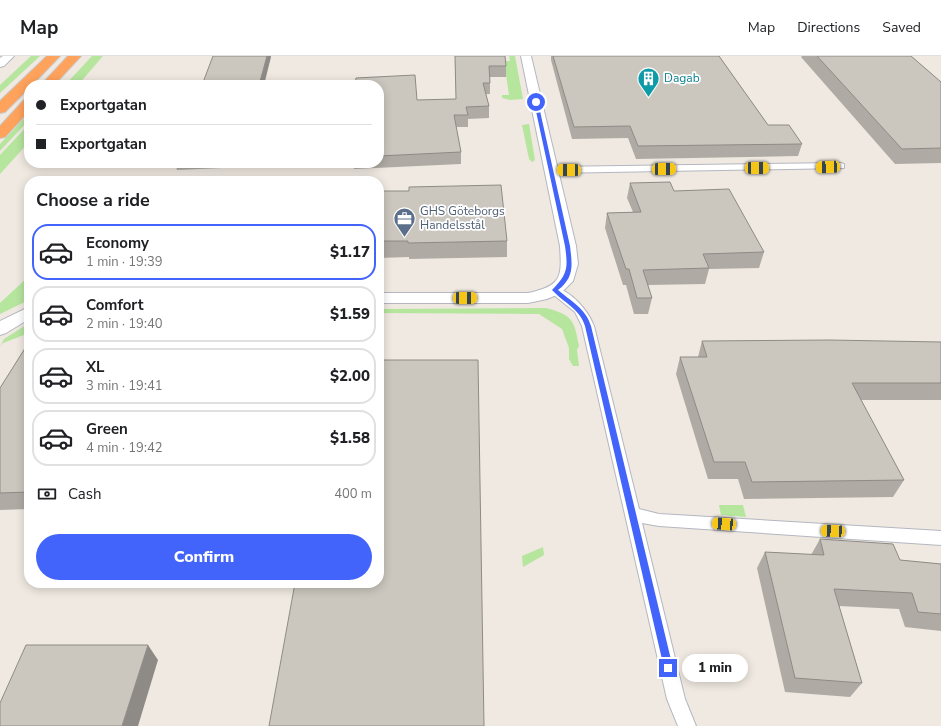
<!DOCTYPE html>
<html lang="en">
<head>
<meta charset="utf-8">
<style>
  :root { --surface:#fff; --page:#f2f2f2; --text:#202124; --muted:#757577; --line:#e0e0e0; --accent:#4264fb }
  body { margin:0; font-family:"Nunito Sans",sans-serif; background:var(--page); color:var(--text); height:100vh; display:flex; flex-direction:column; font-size:15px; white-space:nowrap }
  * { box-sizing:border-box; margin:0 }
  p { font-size:13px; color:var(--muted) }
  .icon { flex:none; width:22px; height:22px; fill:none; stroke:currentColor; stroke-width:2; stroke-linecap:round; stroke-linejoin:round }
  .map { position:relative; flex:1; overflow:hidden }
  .details { position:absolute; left:24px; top:120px; width:360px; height:412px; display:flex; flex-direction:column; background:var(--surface); border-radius:16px; box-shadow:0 2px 10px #0003 }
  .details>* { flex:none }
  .hud { position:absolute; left:24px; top:24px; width:360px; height:88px; border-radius:16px; box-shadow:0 2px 10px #0003; display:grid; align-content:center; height:88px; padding:0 12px; background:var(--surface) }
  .end { position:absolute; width:18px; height:18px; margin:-9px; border:5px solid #4264fb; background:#fff; box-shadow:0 0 0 2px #fff }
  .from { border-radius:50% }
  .bubble { position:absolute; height:28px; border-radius:14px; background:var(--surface); box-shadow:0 2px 10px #0003; font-size:13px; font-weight:800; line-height:28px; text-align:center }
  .car { position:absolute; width:12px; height:24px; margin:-12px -6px; border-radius:5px; box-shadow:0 0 3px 1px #0007; background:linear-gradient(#f5c518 24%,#345 0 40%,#f5c518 0 76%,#345 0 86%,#f5c518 0) }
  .hud b { display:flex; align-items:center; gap:14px; height:38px; font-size:15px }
  .hud b+b { border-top:1px solid var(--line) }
  .hud i { width:10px; height:10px; background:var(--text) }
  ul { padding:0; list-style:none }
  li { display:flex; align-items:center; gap:12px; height:56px; margin:0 8px 6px; padding:0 4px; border:2px solid var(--line); border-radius:16px }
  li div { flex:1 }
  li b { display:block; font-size:15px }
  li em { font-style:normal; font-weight:800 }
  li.current { border-color:var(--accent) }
  li>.icon { width:36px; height:36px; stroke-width:1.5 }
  h2 { padding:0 12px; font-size:18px; line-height:48px }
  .pay { display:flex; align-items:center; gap:10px; height:44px; padding:0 12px; font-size:15px }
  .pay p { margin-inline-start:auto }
  .cta { display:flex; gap:8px; margin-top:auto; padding:8px 12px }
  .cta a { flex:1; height:46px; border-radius:24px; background:var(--accent); color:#fff; font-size:16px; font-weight:800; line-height:46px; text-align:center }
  header { display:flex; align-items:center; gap:24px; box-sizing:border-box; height:56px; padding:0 20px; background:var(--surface); border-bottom:1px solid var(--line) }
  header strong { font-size:19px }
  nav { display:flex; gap:22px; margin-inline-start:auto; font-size:14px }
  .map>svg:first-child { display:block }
  .green { fill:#b6e59e }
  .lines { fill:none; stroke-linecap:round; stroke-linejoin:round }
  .street-casing { stroke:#b4b7c1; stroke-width:2 }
  .secondary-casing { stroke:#b4b7c1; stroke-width:2 }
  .highway-casing { stroke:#c9c9c9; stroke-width:2 }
  .street { fill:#fff; fill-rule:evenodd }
  .secondary { fill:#fff; fill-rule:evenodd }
  .highway { fill:#ffa35c; fill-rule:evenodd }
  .wall { fill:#afaba4 }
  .shaded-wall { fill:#8e8b86 }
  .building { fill:#cbc7bf; stroke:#8e8b86 }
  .route { fill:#4264fb }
  .labels { text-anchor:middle; stroke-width:3.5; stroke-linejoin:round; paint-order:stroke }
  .far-culture-label { font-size:12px; fill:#0d838f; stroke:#fff; text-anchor:start }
  .far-service-label { font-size:12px; fill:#4e5e75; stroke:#fff; text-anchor:start }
</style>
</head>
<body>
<header>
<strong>Map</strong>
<nav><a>Map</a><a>Directions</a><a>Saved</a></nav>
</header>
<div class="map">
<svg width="941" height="670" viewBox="0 0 941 670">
  <rect width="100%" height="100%" fill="#efe9e1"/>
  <path class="green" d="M 31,0 L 40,0 L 0,37 L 0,29 Z
    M 92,0 L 103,0 L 78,29 L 65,29 Z
    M 509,0 L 515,0 L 523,43 L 510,44 L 502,42 L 502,39 L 509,39 L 504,5 L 510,5 Z
    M 29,57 L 29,64 L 0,95 L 0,88 Z
    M 29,68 L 29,86 L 0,118 L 0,99 Z
    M 529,68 L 535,104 L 532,106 L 529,103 L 522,69 Z
    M 29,220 L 29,244 L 0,258 L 0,247 Z
    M 546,252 C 573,259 574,264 579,290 L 577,294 L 579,310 L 573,310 L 569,303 L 569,292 L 562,273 L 539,258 L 379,257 L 379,253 Z
    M 29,267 L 29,277 L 3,287 L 0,291 L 4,283 Z
    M 719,449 L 743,449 L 746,461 L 721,459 Z
    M 543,491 L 544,499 L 523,511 L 522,500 Z"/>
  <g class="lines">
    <defs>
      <path id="street" d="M 841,107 L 844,108 L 844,112 L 551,117 L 546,114 L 551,111 Z
        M 554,231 C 571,235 588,254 594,270 L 639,453 L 659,458 L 941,475 L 941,489 L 659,470 L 642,467 L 685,643 L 696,670 L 678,670 L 667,643 L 582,270 L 575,256 L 550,236 L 548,234 L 550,232 Z"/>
      <path id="secondary" d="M 3,0 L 14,0 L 4,10 L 0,11 L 0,2 Z
        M 521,0 L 531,0 L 576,190 L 578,208 L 573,225 L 561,237 L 547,243 L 528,247 L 379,247 L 379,237 L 528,237 C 562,230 562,221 560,190 Z
        M 29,251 L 29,263 L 6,277 L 0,279 L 0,265 Z"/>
      <path id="highway" d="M 47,0 L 60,0 L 32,29 L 29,29 L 29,32 L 5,56 L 0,57 L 0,45 Z
        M 68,0 L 81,0 L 54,29 L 41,29 Z
        M 29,43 L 29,55 L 5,81 L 0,82 L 0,70 L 24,44 Z"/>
    </defs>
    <use href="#street" class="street-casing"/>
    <use href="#secondary" class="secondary-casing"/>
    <use href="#highway" class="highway-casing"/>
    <use href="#street" class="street"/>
    <use href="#secondary" class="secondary"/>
    <use href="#highway" class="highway"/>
  </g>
  <path class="wall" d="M 455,0 L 506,10 L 506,21 L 490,21 L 490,38 L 486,38 L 489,50 L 489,62 L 468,63 L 468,71 L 456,71 L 461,96 L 461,108 L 354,113 L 353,107 L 379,107 L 379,29 L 417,44 L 456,43 Z
    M 551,0 L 719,0 L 768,69 L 802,88 L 798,100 L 636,103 L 628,82 L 572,83 L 551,4 Z
    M 802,0 L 911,0 L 941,26 L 941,107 L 895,108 L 801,1 Z
    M 175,107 L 245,107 L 244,111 L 177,114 Z
    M 630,127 L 674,135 L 764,196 L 759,212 L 709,213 L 705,228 L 648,229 L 652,242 L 648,258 L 634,258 L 626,229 L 623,229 L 605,172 L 607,157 L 633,156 L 627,142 Z
    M 379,135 L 507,185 L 507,201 L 409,203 L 409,201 L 379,202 Z
    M 702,285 L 941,286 L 941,344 L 861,344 L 904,424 L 893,441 L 744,443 L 738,423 L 708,423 L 676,318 L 680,301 L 698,301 Z
    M 29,286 L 29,453 L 0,454 L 0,332 Z
    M 820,483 L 900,504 L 941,508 L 941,575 L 905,571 L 899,553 L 839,550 L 862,627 L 850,641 L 785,636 L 757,512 L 765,496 L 811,499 Z"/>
  <path class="shaded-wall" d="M 267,0 L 271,0 L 271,1 L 264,29 L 259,29 Z
    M 148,589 L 158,604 L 138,670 L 122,670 Z"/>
  <path class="building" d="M 213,0 L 267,0 L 259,29 L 202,29 Z
    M 455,0 L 505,0 L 506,10 L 489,10 L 490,27 L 483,27 L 489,50 L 466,51 L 468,59 L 454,59 L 461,96 L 379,100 L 379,29 L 355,29 L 356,22 L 415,19 L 417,44 L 456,43 Z
    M 553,0 L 719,0 L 768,69 L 789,69 L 802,88 L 638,90 L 630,70 L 574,71 Z
    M 817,0 L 911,0 L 941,26 L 941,92 L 902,93 Z
    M 670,126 L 674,135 L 729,133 L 764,196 L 703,198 L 709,212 L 643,214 L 652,242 L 637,242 L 629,213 L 626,213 L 607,157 L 641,156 L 630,127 Z
    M 501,129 L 507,185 L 408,187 L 408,185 L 379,185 L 379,135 L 409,135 L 409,131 Z
    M 829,284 L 941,286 L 941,327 L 852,327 L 904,424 L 752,426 L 745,406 L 714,406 L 680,301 L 707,301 L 702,285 Z
    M 29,286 L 29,436 L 0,437 L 0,332 Z
    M 379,304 L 478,304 L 484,670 L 269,670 L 295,527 L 379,527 Z
    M 820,483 L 893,488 L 900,504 L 941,508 L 941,558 L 918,556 L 912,537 L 834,533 L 862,627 L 795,622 L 765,496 L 824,499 Z
    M 26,589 L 148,589 L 122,670 L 0,670 L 0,647 Z"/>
  <path class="route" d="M 536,45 L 538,46 L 570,190 C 572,208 575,221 558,234 C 571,245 586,253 591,270 L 673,612 L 668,617 L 664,612 L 585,270 C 580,253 564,247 552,234 C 568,218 568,212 565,190 L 534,46 Z"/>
  <defs>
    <symbol id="building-pin" viewBox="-11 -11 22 30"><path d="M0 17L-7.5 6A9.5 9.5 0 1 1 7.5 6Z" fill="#0f9aa8" stroke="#fff"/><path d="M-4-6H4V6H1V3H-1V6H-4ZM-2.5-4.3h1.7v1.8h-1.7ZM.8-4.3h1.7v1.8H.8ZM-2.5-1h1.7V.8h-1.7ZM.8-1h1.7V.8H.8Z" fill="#fff"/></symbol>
    <symbol id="office-pin" viewBox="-11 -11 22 30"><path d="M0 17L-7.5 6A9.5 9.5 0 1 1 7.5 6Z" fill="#5c6f8a" stroke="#fff"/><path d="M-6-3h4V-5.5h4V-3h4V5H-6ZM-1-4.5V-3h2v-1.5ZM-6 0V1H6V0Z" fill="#fff"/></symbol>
  </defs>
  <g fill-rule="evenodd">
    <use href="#building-pin" x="636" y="10" width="25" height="34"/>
    <use href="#office-pin" x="392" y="150" width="25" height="34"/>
  </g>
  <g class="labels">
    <g class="far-culture-label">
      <text x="664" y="26">Dagab</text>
    </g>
    <g class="far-service-label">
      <text x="420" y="159">GHS Göteborgs<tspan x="420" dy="14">Handelsstål</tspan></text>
    </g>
  </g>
</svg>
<i class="end from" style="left:536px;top:46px"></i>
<i class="end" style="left:668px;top:612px"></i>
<div class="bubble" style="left:682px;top:598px;width:66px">1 min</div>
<i class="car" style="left:828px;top:111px;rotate:268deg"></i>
<i class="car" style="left:757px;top:112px;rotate:90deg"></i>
<i class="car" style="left:664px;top:113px;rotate:89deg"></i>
<i class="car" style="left:569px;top:114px;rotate:271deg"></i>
<i class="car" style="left:465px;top:242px;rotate:90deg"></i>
<i class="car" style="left:724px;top:468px;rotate:274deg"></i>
<i class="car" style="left:833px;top:475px;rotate:273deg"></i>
<div class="hud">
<b><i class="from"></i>Exportgatan</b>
<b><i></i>Exportgatan</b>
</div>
<section class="details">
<h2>Choose a ride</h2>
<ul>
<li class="current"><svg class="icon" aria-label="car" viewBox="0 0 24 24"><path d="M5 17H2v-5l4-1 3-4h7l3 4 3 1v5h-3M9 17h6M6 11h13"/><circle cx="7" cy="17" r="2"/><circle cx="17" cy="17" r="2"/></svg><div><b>Economy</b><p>1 min · 19:39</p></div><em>$1.17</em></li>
<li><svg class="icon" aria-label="car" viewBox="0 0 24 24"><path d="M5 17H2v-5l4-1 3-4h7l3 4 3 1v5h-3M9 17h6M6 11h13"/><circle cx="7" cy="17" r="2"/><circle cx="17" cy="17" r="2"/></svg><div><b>Comfort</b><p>2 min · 19:40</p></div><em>$1.59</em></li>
<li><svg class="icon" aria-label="car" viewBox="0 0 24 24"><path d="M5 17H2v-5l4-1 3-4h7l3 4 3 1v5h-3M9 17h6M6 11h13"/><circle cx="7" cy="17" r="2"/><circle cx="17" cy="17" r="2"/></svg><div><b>XL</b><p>3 min · 19:41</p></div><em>$2.00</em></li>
<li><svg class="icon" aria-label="car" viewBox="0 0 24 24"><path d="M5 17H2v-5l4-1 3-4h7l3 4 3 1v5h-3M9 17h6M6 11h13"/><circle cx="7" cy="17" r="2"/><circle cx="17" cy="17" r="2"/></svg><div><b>Green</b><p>4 min · 19:42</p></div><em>$1.58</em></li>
</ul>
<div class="pay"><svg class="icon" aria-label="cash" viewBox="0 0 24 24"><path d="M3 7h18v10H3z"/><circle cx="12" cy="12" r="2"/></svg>Cash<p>400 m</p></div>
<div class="cta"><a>Confirm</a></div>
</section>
</div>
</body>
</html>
